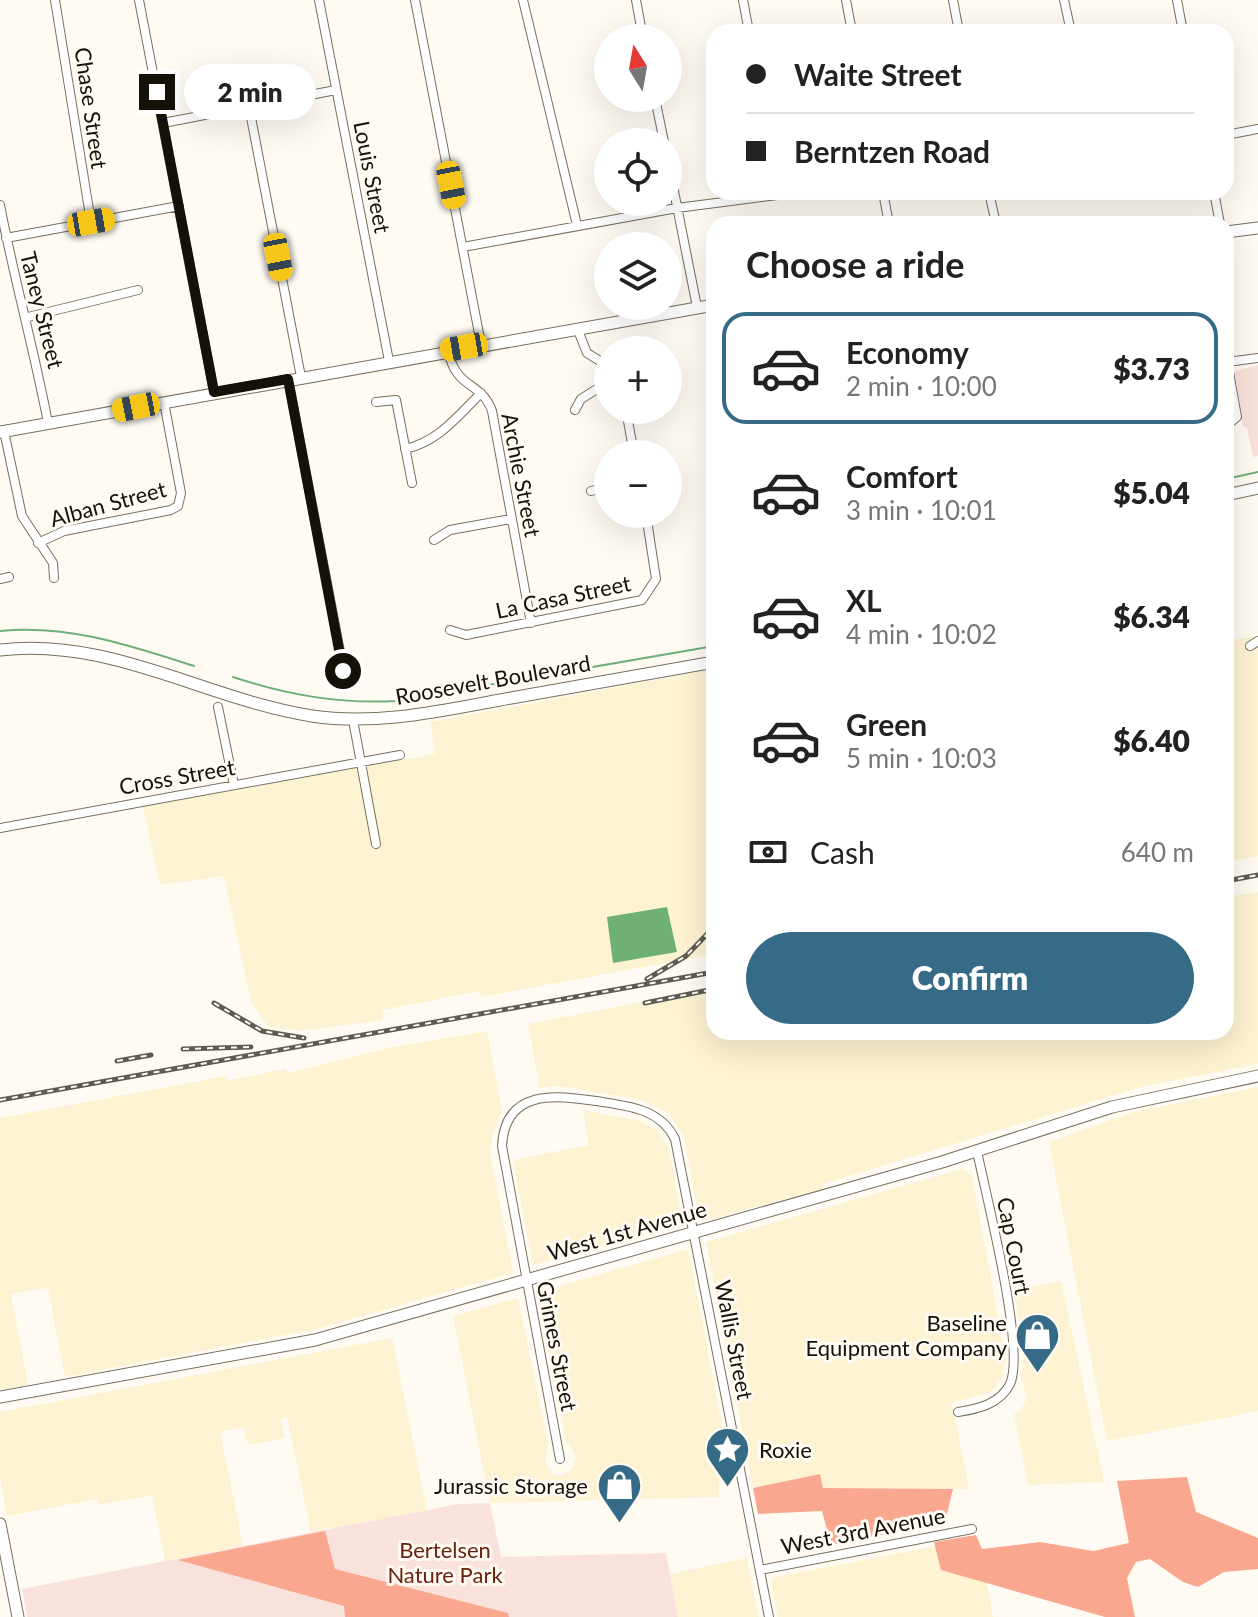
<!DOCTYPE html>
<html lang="en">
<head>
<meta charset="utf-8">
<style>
  :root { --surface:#fff; --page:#f2f2f2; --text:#222; --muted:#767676; --line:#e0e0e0; --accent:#356b86 }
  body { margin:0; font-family:Lato,sans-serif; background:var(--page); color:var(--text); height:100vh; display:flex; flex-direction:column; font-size:30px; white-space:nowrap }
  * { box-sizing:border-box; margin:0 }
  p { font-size:26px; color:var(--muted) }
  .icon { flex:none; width:44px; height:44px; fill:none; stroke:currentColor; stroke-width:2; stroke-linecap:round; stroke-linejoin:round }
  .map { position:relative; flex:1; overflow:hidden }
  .panel { position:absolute; left:706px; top:216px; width:528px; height:824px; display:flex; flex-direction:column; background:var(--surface); border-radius:24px; box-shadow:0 8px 32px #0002 }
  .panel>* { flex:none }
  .banner { position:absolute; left:706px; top:24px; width:528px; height:176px; border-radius:24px; box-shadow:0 8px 32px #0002; display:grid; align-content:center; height:176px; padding:0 40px; background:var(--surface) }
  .needle { width:52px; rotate:349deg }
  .tools { position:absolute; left:594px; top:24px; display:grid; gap:16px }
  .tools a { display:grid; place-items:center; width:88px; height:88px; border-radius:50%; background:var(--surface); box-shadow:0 8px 32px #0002; font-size:40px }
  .end { position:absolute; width:36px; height:36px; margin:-18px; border:10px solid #131108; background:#fff; box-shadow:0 0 0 4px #fff }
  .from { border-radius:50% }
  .bubble { position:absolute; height:56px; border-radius:28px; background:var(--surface); box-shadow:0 8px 32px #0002; font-size:26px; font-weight:800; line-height:56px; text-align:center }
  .car { position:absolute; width:24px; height:48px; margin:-24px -12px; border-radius:10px; box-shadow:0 0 6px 2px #0007; background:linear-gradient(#f5c518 24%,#345 0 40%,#f5c518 0 76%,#345 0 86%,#f5c518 0) }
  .banner b { display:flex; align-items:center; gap:28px; height:76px; font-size:30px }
  .banner b+b { border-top:2px solid var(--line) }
  .banner i { width:20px; height:20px; background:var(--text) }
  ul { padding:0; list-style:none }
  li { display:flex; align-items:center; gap:24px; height:112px; margin:0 16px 12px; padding:0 24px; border:4px solid transparent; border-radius:24px }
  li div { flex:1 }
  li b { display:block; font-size:30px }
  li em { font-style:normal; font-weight:800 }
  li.active { border-color:var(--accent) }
  li>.icon { width:72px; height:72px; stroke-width:1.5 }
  h2 { padding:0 40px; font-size:36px; line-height:96px }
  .pay { display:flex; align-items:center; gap:20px; height:88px; padding:0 40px; font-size:30px }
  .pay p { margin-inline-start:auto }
  .primary-button { display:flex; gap:16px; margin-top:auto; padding:16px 40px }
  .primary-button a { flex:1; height:92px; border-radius:48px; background:var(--accent); color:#fff; font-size:32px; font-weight:800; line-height:92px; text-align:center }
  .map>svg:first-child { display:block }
  .built { fill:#fdf2d2 }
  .green { fill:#fae2dc }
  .forest { fill:#faa790 }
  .water { fill:#6fb079 }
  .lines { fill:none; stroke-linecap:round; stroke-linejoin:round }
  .stream { stroke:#6fb079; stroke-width:2 }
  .street-casing { stroke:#77705b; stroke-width:10 }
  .secondary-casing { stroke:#77705b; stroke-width:13 }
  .street { stroke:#fff; stroke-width:8 }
  .secondary { stroke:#fff; stroke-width:11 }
  .rail-casing { stroke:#5d5b52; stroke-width:5 }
  .rail { stroke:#fffbf2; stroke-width:2; stroke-dasharray:6; stroke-linecap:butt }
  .route { stroke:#131108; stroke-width:10 }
  .labels { text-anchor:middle; stroke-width:6; stroke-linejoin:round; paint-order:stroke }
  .street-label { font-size:22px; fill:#131108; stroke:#fffbf2 }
  .poi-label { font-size:22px; fill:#131108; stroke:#fffbf2; text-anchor:end }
  .park-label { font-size:22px; fill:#6a230f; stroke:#fffbf2 }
</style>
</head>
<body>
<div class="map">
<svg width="1258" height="1617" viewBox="0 0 1258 1617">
  <rect width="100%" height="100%" fill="#fffbf2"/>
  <path class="built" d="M 1258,636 L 1258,856 L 1226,862 L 1226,641 Z
    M 714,669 L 714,954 L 481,997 L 480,991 L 382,1010 L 383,1020 L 300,1031 L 268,1026 L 251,1002 L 224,876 L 160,885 L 143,807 L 435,754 L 430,722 Z
    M 1258,892 L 1258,1064 L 1141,1087 L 823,1184 L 823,1188 L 705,1221 L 699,1218 L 684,1137 L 668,1113 L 641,1100 L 558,1086 L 540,1088 L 528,1024 L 714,988 L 714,1032 L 1226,1032 L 1226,897 Z
    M 487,1031 L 502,1111 L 492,1137 L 490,1152 L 513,1273 L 317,1329 L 65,1377 L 48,1288 L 11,1294 L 28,1385 L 0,1390 L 0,1118 L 227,1076 L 228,1080 L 286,1069 L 287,1073 L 393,1047 Z
    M 1258,1087 L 1258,1411 L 1107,1441 L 1049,1142 L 1133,1112 Z
    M 583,1110 L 640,1121 L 659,1131 L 669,1149 L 683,1224 L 533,1265 L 513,1160 L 589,1145 Z
    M 962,1169 L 972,1176 L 1006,1360 L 1002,1378 L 990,1392 L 952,1403 L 969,1489 L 823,1488 L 820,1474 L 753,1488 L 706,1242 Z
    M 688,1249 L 732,1477 L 719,1478 L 719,1497 L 490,1503 L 453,1316 L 518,1298 L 548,1444 L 545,1462 L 554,1474 L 564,1474 L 573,1468 L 576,1456 L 566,1441 L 538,1292 Z
    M 1061,1281 L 1104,1482 L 1028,1485 L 1014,1414 L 1021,1410 L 1027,1398 L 1021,1378 L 1025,1350 L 1013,1290 Z
    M 392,1338 L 427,1510 L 311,1532 L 287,1417 L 281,1419 L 285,1438 L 248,1445 L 244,1427 L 220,1432 L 243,1546 L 165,1561 L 152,1495 L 98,1505 L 97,1499 L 7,1516 L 0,1478 L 0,1412 Z
    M 978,1538 L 993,1617 L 778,1617 L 771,1583 L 775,1577 Z
    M 747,1558 L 759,1617 L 678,1617 L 670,1574 Z"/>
  <path class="green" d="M 1258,365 L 1258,456 L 1253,457 L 1247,428 L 1243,426 L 1235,371 Z
    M 490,1503 L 501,1557 L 666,1553 L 678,1617 L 27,1617 L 22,1589 L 458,1504 Z"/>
  <path class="forest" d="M 820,1474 L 823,1488 L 953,1489 L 945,1522 L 831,1545 L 822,1511 L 758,1514 L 753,1488 Z
    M 1187,1477 L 1196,1512 L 1258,1538 L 1258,1569 L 1224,1572 L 1198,1587 L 1183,1582 L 1150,1559 L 1136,1562 L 1127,1578 L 1135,1617 L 1105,1617 L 941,1570 L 934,1542 L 976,1535 L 982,1549 L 1040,1542 L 1093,1551 L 1129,1543 L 1117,1481 Z
    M 325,1531 L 335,1569 L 508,1613 L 509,1617 L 345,1617 L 344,1606 L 178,1560 Z"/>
  <path class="water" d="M 667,907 L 677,952 L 613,963 L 607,917 Z"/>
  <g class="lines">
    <path class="stream" d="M 1226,479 L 1258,472
      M 0,631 C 68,624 131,646 194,666
      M 233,677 C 288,695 338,704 396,701 L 714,646"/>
    <defs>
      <path id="street" d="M 55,0 L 91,222
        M 139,0 L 214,392
        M 319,0 L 389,361
        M 415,0 L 481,344
        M 523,0 L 577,225
        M 636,0 L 643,38
        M 743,0 L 749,32
        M 846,0 L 852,32
        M 953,0 L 959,32
        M 1064,0 L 1071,32
        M 1177,0 L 1183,32
        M 655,98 L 664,142
        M 249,107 L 301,377
        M 163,123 L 336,90
        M 1226,135 L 1258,129
        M 668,161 L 697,307
        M 883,192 L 889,224
        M 989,192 L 996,224
        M 1214,192 L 1220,224
        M 0,205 C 14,279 34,349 48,423
        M 6,238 L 179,206
        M 463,247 L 677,208 L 801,192
        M 28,317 L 138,290
        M 577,328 L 587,353 L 608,366
        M 448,350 C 456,391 481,380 492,411 L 531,623
        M 1226,355 L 1237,417 L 1226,426
        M 1227,362 L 1258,358
        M 288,379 L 346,683
        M 376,402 L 396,400 L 412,483
        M 575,410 L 581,399 L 608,382
        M 626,410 L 634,454
        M 4,431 L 22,516 L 53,563 L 54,578
        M 405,449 C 438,442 458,416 481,393
        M 591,491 L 608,487
        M 434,540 L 450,530 L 511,519
        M 38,543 L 64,531 L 171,510 L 178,506 L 181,493 L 164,402
        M 0,579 L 9,577
        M 450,630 L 466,635 L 642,600 L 656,579 L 646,514
        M 1250,646 L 1258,641
        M 218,707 L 234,785
        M 353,720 L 376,844
        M 0,828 L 400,755
        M 958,1412 C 978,1409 1000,1404 1010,1384 C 1026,1349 986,1196 977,1151
        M 560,1459 L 502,1146 C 505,1089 555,1095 596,1101 C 627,1106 660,1108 675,1139 L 769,1617
        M 760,1570 L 972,1529"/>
      <path id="secondary" d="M 1226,232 L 1258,228
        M 0,432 L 714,305
        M 1226,495 L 1258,488
        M 0,650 C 111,637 205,699 312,716 C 379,726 445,710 511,698 C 578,686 646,674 714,662
        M 0,1397 L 315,1340 L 942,1162 L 1112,1107 L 1258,1076
        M 0,1524 L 18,1617"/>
    </defs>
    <use href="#street" class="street-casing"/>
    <use href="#secondary" class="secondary-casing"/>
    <use href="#street" class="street"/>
    <use href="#secondary" class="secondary"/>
    <defs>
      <path id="rail" d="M 1226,881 L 1258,875
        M 647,979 L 686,956 L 714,927
        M 214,1003 L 262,1031 L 304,1038
        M 645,1003 L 714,989
        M 183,1049 L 251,1047
        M 117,1061 L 151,1055
        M 0,1100 L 714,972"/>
    </defs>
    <use href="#rail" class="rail-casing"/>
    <use href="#rail" class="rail"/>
  </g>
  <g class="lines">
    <path class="route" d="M 157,92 L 214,392 L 288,379 L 343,671"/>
  </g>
  <defs>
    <symbol id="shop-pin" viewBox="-11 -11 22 30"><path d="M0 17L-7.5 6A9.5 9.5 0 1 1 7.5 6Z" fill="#356b86" stroke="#fffbf2"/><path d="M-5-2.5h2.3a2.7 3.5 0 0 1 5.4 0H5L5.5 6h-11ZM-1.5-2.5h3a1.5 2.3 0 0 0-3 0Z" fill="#fff"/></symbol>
    <symbol id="sight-pin" viewBox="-11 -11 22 30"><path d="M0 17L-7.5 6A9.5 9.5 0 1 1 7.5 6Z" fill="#356b86" stroke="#fffbf2"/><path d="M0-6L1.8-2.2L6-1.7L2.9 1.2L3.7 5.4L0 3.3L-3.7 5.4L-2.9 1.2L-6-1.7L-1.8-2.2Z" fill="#fff"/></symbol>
  </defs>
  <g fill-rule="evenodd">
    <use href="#shop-pin" x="1012" y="1310" width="51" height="69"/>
    <use href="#sight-pin" x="702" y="1424" width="51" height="69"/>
    <use href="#shop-pin" x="594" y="1460" width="51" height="69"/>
  </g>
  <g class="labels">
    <g class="street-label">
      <text transform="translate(91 108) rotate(82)" y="8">Chase Street</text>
      <text transform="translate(372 177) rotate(79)" y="8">Louis Street</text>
      <text transform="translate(42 310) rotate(76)" y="8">Taney Street</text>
      <text transform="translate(521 475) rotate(79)" y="8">Archie Street</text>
      <text transform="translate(108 504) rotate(-15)" y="8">Alban Street</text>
      <text transform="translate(563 597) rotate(-12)" y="8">La Casa Street</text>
      <text transform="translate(493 680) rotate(-10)" y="8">Roosevelt Boulevard</text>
      <text transform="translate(177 777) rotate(-10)" y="8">Cross Street</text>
      <text transform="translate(627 1231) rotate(-16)" y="8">West 1st Avenue</text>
      <text transform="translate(1014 1246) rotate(79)" y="8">Cap Court</text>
      <text transform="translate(734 1340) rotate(79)" y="8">Wallis Street</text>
      <text transform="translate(557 1346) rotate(79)" y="8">Grimes Street</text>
      <text transform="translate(863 1531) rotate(-11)" y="8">West 3rd Avenue</text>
    </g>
    <g class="poi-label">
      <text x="1007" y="1331">Baseline<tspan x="1007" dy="25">Equipment Company</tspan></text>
      <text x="759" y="1458" text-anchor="start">Roxie</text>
      <text x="588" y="1494">Jurassic Storage</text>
    </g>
    <g class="park-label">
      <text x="445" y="1558">Bertelsen<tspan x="445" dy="25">Nature Park</tspan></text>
    </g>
  </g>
</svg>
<div class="tools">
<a><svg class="needle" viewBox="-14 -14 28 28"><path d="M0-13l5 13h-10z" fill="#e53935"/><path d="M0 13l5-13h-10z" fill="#767676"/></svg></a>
<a><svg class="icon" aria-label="locate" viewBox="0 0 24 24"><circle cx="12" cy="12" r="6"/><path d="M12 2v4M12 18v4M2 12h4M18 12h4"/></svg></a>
<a><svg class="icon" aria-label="layers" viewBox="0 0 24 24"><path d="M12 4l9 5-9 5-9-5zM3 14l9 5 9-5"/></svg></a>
<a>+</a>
<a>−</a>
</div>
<i class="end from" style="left:343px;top:671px"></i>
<i class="end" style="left:157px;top:92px"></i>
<div class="bubble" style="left:184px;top:64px;width:132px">2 min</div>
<i class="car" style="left:451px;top:185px;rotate:169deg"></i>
<i class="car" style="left:91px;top:222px;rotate:80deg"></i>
<i class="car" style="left:278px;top:257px;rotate:169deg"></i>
<i class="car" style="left:464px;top:347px;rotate:260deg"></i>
<i class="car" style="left:136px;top:407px;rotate:259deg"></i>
<div class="banner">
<b><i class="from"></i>Waite Street</b>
<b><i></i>Berntzen Road</b>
</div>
<section class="panel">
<h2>Choose a ride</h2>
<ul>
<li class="active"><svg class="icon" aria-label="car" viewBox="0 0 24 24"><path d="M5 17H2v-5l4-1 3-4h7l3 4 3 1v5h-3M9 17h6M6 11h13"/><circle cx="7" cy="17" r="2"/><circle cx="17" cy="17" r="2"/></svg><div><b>Economy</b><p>2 min · 10:00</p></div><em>$3.73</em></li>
<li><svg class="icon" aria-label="car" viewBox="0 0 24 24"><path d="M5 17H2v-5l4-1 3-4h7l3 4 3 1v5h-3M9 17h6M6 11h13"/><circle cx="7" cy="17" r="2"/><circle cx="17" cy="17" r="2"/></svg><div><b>Comfort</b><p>3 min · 10:01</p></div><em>$5.04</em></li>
<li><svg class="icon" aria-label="car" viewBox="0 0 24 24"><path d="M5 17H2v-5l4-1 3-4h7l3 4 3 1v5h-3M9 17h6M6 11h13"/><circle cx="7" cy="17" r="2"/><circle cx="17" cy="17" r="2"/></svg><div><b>XL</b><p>4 min · 10:02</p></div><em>$6.34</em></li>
<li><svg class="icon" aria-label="car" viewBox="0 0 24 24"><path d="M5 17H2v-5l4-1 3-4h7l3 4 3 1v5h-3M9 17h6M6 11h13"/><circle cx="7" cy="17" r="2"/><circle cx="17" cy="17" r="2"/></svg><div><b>Green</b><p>5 min · 10:03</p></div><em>$6.40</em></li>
</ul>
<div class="pay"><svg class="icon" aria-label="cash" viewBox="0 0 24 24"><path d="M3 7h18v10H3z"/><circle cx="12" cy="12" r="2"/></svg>Cash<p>640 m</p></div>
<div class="primary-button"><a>Confirm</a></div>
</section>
</div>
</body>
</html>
